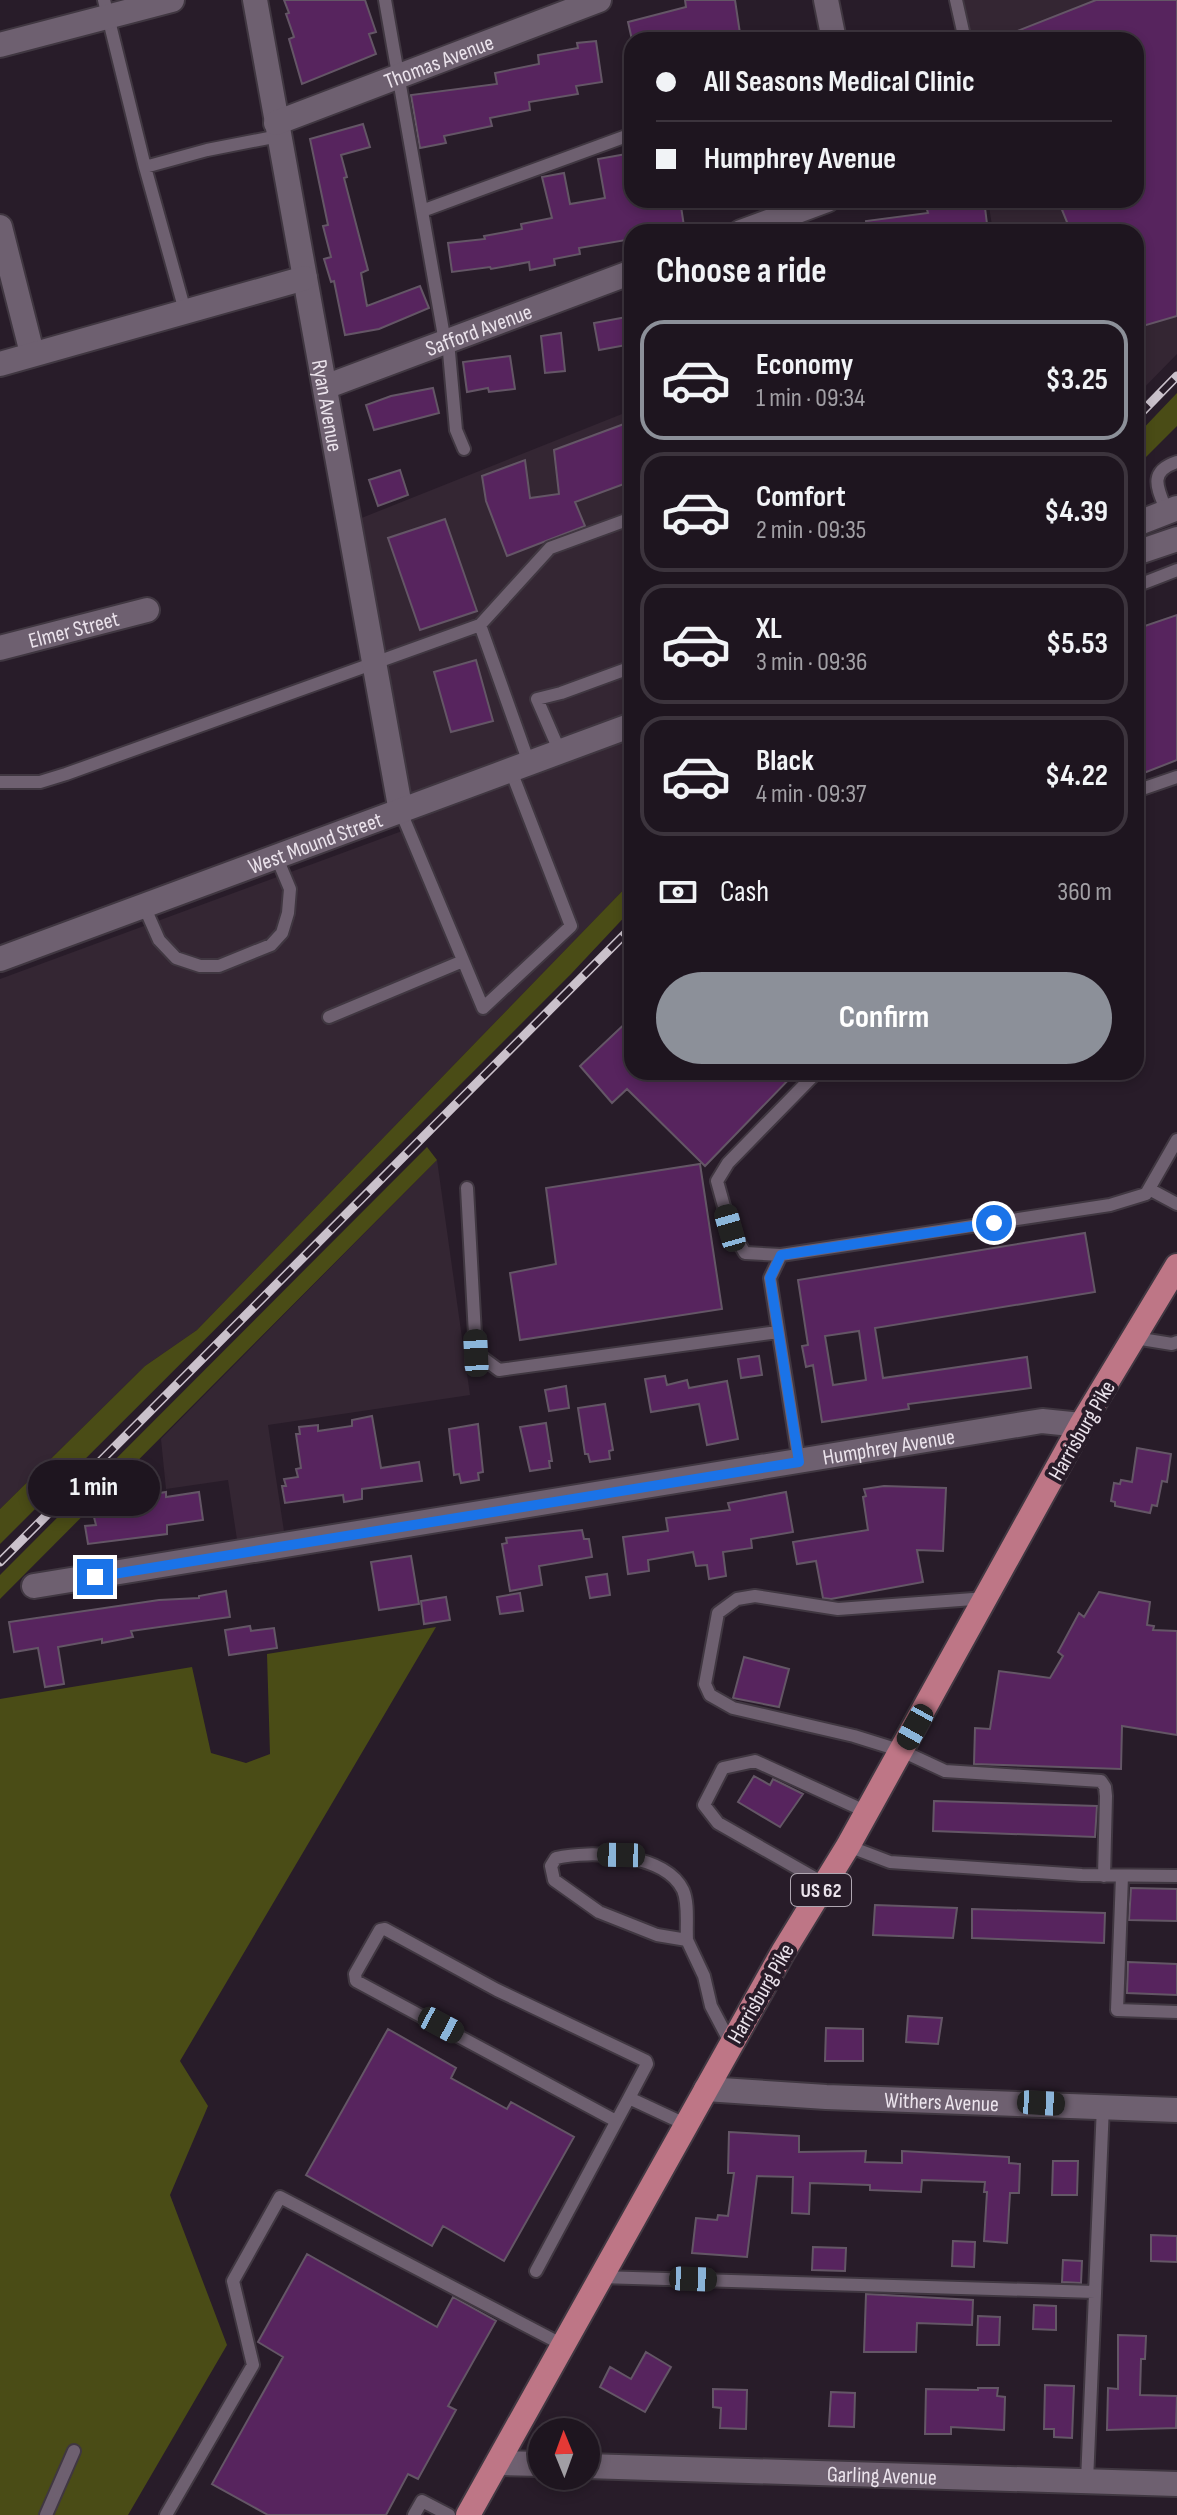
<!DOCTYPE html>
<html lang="en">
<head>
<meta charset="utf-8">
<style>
  :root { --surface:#1e151f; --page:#2b222c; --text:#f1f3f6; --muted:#a19fa4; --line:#3c343d; --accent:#8c9099 }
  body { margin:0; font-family:"Sofia Sans Condensed",sans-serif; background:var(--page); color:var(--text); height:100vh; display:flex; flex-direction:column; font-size:30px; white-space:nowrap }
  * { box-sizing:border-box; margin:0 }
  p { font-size:26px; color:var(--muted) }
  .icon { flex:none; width:44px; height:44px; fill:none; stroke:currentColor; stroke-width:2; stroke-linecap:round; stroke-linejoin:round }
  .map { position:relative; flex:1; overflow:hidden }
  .details { position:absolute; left:624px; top:224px; width:520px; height:856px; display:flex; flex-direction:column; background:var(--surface); border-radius:24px; box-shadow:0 4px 12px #0003,0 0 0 2px var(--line) }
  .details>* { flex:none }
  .banner { position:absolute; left:624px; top:32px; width:520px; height:176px; border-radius:24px; box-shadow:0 4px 12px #0003,0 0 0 2px var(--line); display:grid; align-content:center; height:176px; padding:0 32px; background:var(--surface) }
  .needle { width:52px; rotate:359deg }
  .fabs { position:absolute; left:528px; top:2418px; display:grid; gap:16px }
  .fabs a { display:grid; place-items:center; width:72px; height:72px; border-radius:50%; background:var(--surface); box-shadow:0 4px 12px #0003,0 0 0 2px var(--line); font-size:40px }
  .end { position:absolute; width:36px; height:36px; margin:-18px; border:10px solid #1a73e8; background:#fff; box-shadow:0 0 0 4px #fff }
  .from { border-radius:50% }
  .bubble { position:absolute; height:56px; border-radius:28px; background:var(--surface); box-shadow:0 4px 12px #0003,0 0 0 2px var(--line); font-size:26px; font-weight:700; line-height:56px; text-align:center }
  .car { position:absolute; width:24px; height:48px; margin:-24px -12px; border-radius:10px; box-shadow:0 0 6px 2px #0007; background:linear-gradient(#222 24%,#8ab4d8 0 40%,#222 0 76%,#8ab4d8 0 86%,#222 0) }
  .banner b { display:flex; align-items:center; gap:28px; height:76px; font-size:30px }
  .banner b+b { border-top:2px solid var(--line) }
  .banner i { width:20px; height:20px; background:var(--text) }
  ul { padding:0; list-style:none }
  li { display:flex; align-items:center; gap:24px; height:120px; margin:0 16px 12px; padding:0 16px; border:4px solid var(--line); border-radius:24px }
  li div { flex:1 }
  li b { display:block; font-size:30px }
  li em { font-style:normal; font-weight:700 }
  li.on { border-color:var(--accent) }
  li>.icon { width:72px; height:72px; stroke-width:1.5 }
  h2 { padding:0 32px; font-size:36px; line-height:96px }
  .pay { display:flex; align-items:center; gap:20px; height:88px; padding:0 32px; font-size:30px }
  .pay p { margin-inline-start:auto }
  .primary-button { display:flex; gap:16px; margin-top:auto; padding:16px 32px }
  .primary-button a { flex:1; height:92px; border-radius:48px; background:var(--accent); color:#fff; font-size:32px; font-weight:700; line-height:92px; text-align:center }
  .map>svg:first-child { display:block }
  .industrial { fill:#342633 }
  .green { fill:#4a4c16 }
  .building { fill:#57245e; stroke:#645666; stroke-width:2; fill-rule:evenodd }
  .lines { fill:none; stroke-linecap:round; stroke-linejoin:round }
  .lane-casing { stroke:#403741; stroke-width:16 }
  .street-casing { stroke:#403741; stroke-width:28 }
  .secondary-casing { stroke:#403741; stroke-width:28 }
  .primary-casing { stroke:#403741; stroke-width:28 }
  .lane { stroke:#6e6070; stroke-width:12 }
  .street { stroke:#6e6070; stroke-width:24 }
  .secondary { stroke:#6e6070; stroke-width:24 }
  .primary { stroke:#be7686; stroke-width:24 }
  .rail-casing { stroke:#cac1cb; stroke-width:9 }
  .rail { stroke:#281c29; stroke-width:6; stroke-dasharray:18; stroke-linecap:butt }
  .route { stroke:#1a73e8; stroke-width:10 }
  .labels { text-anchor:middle; stroke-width:8; stroke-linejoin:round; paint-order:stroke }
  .shield { fill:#281c29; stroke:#b0a7b2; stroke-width:2 }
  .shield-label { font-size:20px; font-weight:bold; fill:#ebe3ec }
  .street-label { font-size:22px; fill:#ebe3ec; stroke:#281c29 }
</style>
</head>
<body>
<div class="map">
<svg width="1177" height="2515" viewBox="0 0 1177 2515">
  <rect width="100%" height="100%" fill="#281c29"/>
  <path class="industrial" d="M 954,0 L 1177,0 L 1177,354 L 1136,396 L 1136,232 L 993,232 L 988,200 L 1136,200 L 1136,40 L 961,40 Z
    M 632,410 L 632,881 L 197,1330 L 145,1366 L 0,1509 L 0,979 L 413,827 L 359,519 Z
    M 437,1160 L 470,1395 L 268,1425 L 285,1538 L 238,1546 L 228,1480 L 166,1489 L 161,1439 Z"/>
  <path class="green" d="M 1177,393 L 1177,426 L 1136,467 L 1136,436 Z
    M 632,881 L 632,909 L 570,975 L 0,1544 L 0,1509 L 145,1366 L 197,1330 Z
    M 427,1147 L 437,1160 L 0,1599 L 0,1575 Z
    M 436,1627 L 180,2061 L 208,2106 L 170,2195 L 227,2345 L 128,2515 L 0,2515 L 0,1699 L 192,1667 L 211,1753 L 246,1763 L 270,1754 L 267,1654 Z"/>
  <path class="building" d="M 284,0 L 365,0 L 376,32 L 369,34 L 376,54 L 302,84 L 289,39 L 294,37 L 286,14 L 289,13 Z
    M 685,0 L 735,0 L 741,40 L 632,40 L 628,22 L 686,7 Z
    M 1096,0 L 1177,0 L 1177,316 L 1136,328 L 1136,232 L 1071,232 L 1058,200 L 1136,200 L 1136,40 L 997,39 Z
    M 596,41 L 602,82 L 576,86 L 578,94 L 529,102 L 530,110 L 490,118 L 492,126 L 444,136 L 446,143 L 420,148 L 411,95 L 497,84 L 495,73 L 539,64 L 538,55 L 578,48 L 577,43 Z
    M 363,124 L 370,147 L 341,155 L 347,177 L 344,178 L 368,270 L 361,273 L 367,306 L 420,286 L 429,308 L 379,329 L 345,335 L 334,281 L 331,282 L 324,259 L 331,257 L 323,226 L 328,225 L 310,139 Z
    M 632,153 L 632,200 L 680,200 L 684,226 L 658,232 L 632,232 L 632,239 L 579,248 L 580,254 L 554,259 L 555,265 L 530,270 L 529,262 L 491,269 L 490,267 L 452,272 L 448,243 L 485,239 L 484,236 L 522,229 L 521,224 L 552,218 L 542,177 L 564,173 L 570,204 L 605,198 L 598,159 Z
    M 924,200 L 984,200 L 987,224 L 961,228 L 962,232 L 867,232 L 866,221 L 928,213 Z
    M 632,316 L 632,344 L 599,350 L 594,323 Z
    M 561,333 L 565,371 L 545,373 L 541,336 Z
    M 510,356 L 515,389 L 489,392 L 488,388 L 467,392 L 463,362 Z
    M 433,388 L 439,413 L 374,430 L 366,405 L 391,396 Z
    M 632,421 L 632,481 L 575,502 L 585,526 L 507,556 L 486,501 L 482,476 L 525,460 L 530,498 L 559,494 L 554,450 Z
    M 400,470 L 408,495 L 378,506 L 369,480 Z
    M 445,519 L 477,611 L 420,630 L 388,538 Z
    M 1177,615 L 1177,760 L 1136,776 L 1136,629 Z
    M 476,660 L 493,721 L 451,732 L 434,672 Z
    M 632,1017 L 632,1072 L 796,1072 L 705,1166 L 627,1089 L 612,1103 L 580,1066 Z
    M 700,1164 L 722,1309 L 520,1340 L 510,1273 L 556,1264 L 546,1188 Z
    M 1085,1233 L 1095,1292 L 875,1328 L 883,1378 L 1027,1357 L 1031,1388 L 908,1404 L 909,1409 L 822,1422 L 813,1365 L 806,1367 L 802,1346 L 808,1345 L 798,1280 ZM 859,1331 L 866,1380 L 833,1385 L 825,1336 Z
    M 759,1356 L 762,1375 L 741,1378 L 738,1359 Z
    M 665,1376 L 667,1385 L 687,1380 L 689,1388 L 727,1381 L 738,1439 L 707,1445 L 699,1404 L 651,1412 L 645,1379 Z
    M 566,1386 L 569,1408 L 549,1411 L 545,1390 Z
    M 605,1404 L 613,1450 L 609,1451 L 610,1459 L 590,1462 L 588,1454 L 585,1454 L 578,1408 Z
    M 372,1416 L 381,1468 L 419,1462 L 422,1481 L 362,1489 L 362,1499 L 344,1502 L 343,1495 L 285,1503 L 282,1486 L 286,1486 L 284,1479 L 298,1477 L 296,1469 L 301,1468 L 296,1434 L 300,1434 L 299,1427 L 318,1425 L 318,1431 L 352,1426 L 352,1420 Z
    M 546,1423 L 552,1461 L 549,1461 L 550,1468 L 530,1471 L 520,1427 Z
    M 478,1424 L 483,1472 L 478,1473 L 479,1480 L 461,1483 L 459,1474 L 454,1475 L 449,1429 Z
    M 1137,1448 L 1171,1454 L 1167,1482 L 1162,1481 L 1157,1506 L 1152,1505 L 1150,1513 L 1115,1506 L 1115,1502 L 1111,1501 L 1114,1483 L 1120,1484 L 1121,1480 L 1132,1482 Z
    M 884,1486 L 946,1488 L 943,1551 L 917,1550 L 923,1582 L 831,1599 L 823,1598 L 816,1561 L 797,1564 L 793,1542 L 868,1530 L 863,1497 L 866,1496 L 864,1489 Z
    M 166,1492 L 166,1497 L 199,1492 L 203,1520 L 167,1525 L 167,1534 L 88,1544 L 85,1526 L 96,1525 L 94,1517 L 103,1516 L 103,1512 L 109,1511 L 109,1508 L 134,1504 L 134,1497 Z
    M 786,1492 L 793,1532 L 751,1539 L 752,1548 L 723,1552 L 726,1576 L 709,1579 L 707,1565 L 696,1566 L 693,1552 L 648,1560 L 649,1571 L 628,1574 L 623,1537 L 668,1531 L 666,1518 L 730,1510 L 728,1503 Z
    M 582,1530 L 584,1539 L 589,1539 L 592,1557 L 539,1566 L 542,1585 L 510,1591 L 502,1544 L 507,1543 L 506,1538 Z
    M 411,1556 L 419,1604 L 379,1610 L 371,1562 Z
    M 607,1574 L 610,1595 L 590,1598 L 586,1577 Z
    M 226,1591 L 230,1617 L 131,1631 L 133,1637 L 102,1643 L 102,1639 L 58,1647 L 64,1684 L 45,1687 L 38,1648 L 14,1652 L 9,1622 L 159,1600 L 199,1598 L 199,1596 Z
    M 1099,1592 L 1150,1602 L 1147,1625 L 1154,1626 L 1153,1630 L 1177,1631 L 1177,1735 L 1122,1726 L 1121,1769 L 974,1764 L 975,1728 L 990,1729 L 999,1671 L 1050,1678 L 1063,1656 L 1058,1652 L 1079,1613 L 1084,1617 Z
    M 520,1593 L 523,1611 L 500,1614 L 497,1597 Z
    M 446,1597 L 450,1620 L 424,1624 L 421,1601 Z
    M 250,1626 L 251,1631 L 274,1628 L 277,1648 L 229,1655 L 225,1630 Z
    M 744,1657 L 789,1669 L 779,1707 L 733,1698 Z
    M 754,1776 L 770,1785 L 773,1779 L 803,1794 L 780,1827 L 738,1802 Z
    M 934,1801 L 1097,1806 L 1095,1837 L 933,1831 Z
    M 1131,1888 L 1177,1889 L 1177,1921 L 1129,1920 Z
    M 875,1905 L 957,1908 L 953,1938 L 873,1935 Z
    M 972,1909 L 1105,1913 L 1104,1943 L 972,1938 Z
    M 1128,1962 L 1177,1964 L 1177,1995 L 1127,1993 Z
    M 908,2016 L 942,2018 L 938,2044 L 906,2042 Z
    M 826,2028 L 863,2029 L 863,2061 L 825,2061 Z
    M 388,2029 L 456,2068 L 451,2078 L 507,2109 L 511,2102 L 574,2137 L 504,2261 L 443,2226 L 432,2246 L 306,2175 Z
    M 729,2132 L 799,2136 L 799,2152 L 866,2151 L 865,2162 L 902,2163 L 902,2151 L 1009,2157 L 1009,2163 L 1020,2164 L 1019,2193 L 1010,2193 L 1007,2243 L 984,2241 L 987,2192 L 984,2192 L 985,2182 L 922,2180 L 921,2192 L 870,2190 L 870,2185 L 810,2183 L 809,2214 L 792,2213 L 793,2177 L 757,2176 L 747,2257 L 692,2253 L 696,2218 L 717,2220 L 718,2215 L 728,2216 L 734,2173 L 728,2173 Z
    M 1053,2161 L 1078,2161 L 1077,2195 L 1052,2195 Z
    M 1151,2235 L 1177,2236 L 1177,2262 L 1151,2261 Z
    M 953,2241 L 975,2242 L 974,2267 L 952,2266 Z
    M 813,2247 L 846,2248 L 845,2271 L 812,2270 Z
    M 307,2254 L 437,2327 L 453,2297 L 496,2321 L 448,2406 L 456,2410 L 418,2479 L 408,2474 L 386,2515 L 268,2515 L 212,2484 L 283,2357 L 258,2342 Z
    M 1063,2260 L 1082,2261 L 1081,2283 L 1062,2282 Z
    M 866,2294 L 973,2300 L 972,2325 L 917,2323 L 916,2352 L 864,2352 Z
    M 1034,2305 L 1056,2306 L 1056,2330 L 1033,2329 Z
    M 978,2316 L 1000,2317 L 999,2345 L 977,2345 Z
    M 1118,2335 L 1146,2336 L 1145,2359 L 1141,2359 L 1140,2395 L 1177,2396 L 1176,2428 L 1107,2430 L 1108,2388 L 1118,2389 Z
    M 646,2352 L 671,2367 L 645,2412 L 600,2387 L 610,2367 L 631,2379 Z
    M 1045,2385 L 1074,2386 L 1072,2438 L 1054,2437 L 1054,2429 L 1044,2429 Z
    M 978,2388 L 998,2388 L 997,2396 L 1005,2397 L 1004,2430 L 951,2427 L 951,2434 L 925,2434 L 926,2389 L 978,2390 Z
    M 713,2389 L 747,2390 L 746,2429 L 720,2428 L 721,2408 L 713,2407 Z
    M 831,2392 L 855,2393 L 854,2427 L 829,2426 Z"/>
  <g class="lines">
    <defs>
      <path id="lane" d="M 104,0 L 145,167 L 185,311
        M 385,0 L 445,342
        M 956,0 L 965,40
        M 145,167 L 207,150 L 279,136
        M 422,211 L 632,134
        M 448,341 L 456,430 L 464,449
        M 1167,512 C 1158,489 1147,472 1177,462
        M 1136,586 L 1177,570
        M 480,625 L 550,548 L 632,518
        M 560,752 L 537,699 L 561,693 L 632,667
        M 0,782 L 40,782 L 66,774 L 480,625 L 529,763
        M 1136,791 L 1177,777
        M 401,812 L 483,1008 L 571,926 L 511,771
        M 144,906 L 159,940 L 176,958 L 200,966 L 219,966 L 271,945 L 282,933 L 288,913 L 290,889 L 277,858
        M 329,1017 L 463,961
        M 467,1188 L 476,1353 L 499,1370 L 778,1332
        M 1149,1189 L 1177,1204
        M 781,1255 L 745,1253 L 730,1228 L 717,1181 L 728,1163 L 817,1072
        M 1135,1338 L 1172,1344 L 1177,1342
        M 799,1462 L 770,1278 L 781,1255 L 1110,1205 L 1146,1194 L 1177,1140
        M 987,1598 L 838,1609 L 755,1596 L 737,1599 L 718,1613 L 705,1684 L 710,1695 L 733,1708 L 854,1736 L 902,1751 L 945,1771 L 1101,1781 L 1105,1787 L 1106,1796 L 1104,1876
        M 848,1846 L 890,1862 L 1082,1875 L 1177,1876
        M 1122,1876 L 1117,2010 L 1177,2012
        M 825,1884 L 718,1823 L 704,1805 L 723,1768 L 755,1761 L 867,1812
        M 687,1940 C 686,1924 689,1904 683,1890 C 665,1853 590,1850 556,1858 L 551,1866 L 554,1880 L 599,1912 L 657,1935 L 687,1940 L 704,1976 L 711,2006 L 731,2044
        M 616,2121 L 356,1981 L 355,1974 L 380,1930 L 385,1929 L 497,1990 L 646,2061 L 647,2064 L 629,2098
        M 536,2271 L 629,2098 L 687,2125
        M 600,2277 L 1095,2292
        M 1087,2481 L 1103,2106
        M 46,2515 L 74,2451
        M 166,2515 L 253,2365 L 233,2281 L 280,2197 L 563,2345
        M 414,2515 L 422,2501 L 449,2515"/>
      <g id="street">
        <path id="s1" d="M 255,0 L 401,812"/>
        <path d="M 826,0 L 834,40"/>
        <path d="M 0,45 L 172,0"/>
        <path id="s2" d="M 276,123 L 599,0"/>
        <path d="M 0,227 L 32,353"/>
        <path d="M 741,232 L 827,200"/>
        <path d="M 0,364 L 305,278"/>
        <path id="s3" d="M 325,387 L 632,272"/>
        <path id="s4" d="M 0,648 L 147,610"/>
        <path id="s5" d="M 34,1586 L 1042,1421 L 1081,1425"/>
        <path id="s6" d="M 706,2089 L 826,2097 L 1177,2110"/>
        <path d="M 498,2463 L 542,2464"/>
        <path id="s7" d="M 586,2466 L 1177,2484"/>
      </g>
      <g id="secondary">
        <path d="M 1136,524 L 1177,508"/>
        <path d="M 1136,553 L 1177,539"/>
        <path id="s8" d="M 0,959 L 632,725"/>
      </g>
      <path id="primary" d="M 468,2515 L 783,1952 L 848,1846 L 1081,1425 L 1177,1266"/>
    </defs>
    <use href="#lane" class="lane-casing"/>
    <use href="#street" class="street-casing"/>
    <use href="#secondary" class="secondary-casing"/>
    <use href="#primary" class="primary-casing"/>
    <use href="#lane" class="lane"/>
    <use href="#street" class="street"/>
    <use href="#secondary" class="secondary"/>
    <use href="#primary" class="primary"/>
    <defs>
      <path id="rail" d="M 1136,418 L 1177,376
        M 0,1562 L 632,927"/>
    </defs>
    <use href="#rail" class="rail-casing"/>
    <use href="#rail" class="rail"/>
  </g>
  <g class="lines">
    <path class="route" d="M 95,1577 L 799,1462 L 770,1278 L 781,1255 L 994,1223"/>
  </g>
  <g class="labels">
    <rect class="shield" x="791" y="1874" width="60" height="32" rx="6"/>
    <g class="shield-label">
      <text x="821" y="1897">US 62</text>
    </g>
    <g class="street-label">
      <text dy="8" stroke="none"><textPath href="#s2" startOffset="174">Thomas Avenue</textPath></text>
      <text dy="8" stroke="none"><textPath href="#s3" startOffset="164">Safford Avenue</textPath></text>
      <text dy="8" stroke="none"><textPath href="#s1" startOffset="412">Ryan Avenue</textPath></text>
      <text dy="8" stroke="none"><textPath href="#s4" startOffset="76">Elmer Street</textPath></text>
      <text dy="8" stroke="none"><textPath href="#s8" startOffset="336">West Mound Street</textPath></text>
      <text transform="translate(1081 1430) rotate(-60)" y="8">Harrisburg Pike</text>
      <text dy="8" stroke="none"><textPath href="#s5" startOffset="866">Humphrey Avenue</textPath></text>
      <text transform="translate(760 1993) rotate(-60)" y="8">Harrisburg Pike</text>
      <text dy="8" stroke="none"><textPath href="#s6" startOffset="236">Withers Avenue</textPath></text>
      <text dy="8" stroke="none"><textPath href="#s7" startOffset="296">Garling Avenue</textPath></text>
    </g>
  </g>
</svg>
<div class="fabs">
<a><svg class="needle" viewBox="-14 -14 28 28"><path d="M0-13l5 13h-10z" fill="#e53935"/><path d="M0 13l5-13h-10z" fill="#a19fa4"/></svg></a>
</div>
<i class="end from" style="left:994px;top:1223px"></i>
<i class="end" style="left:95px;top:1577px"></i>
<div class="bubble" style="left:28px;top:1460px;width:132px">1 min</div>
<i class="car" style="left:730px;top:1228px;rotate:344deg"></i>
<i class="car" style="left:476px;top:1353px;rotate:357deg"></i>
<i class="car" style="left:915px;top:1727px;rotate:209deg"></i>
<i class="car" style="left:621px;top:1855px;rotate:271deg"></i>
<i class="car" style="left:441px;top:2025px;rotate:118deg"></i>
<i class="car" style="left:1041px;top:2103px;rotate:93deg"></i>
<i class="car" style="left:693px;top:2279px;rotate:92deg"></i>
<div class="banner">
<b><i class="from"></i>All Seasons Medical Clinic</b>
<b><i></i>Humphrey Avenue</b>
</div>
<section class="details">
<h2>Choose a ride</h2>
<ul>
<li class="on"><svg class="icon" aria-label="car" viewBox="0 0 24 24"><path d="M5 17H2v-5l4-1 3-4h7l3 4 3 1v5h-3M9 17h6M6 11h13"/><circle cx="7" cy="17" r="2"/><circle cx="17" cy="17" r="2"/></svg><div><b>Economy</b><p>1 min · 09:34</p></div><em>$3.25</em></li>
<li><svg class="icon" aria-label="car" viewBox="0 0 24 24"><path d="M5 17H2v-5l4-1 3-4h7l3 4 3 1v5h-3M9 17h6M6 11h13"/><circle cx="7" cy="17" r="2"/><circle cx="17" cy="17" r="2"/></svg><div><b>Comfort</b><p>2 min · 09:35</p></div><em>$4.39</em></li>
<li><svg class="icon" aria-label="car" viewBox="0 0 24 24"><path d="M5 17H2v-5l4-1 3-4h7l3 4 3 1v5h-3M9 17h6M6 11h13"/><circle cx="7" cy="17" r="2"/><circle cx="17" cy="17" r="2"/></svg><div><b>XL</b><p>3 min · 09:36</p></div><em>$5.53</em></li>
<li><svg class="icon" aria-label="car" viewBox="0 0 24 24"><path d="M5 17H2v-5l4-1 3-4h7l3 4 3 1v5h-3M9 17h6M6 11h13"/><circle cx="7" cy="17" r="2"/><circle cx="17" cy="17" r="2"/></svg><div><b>Black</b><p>4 min · 09:37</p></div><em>$4.22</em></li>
</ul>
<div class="pay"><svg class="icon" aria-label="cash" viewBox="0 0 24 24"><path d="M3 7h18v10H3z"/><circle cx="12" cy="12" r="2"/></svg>Cash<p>360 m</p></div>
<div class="primary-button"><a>Confirm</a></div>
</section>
</div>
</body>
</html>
